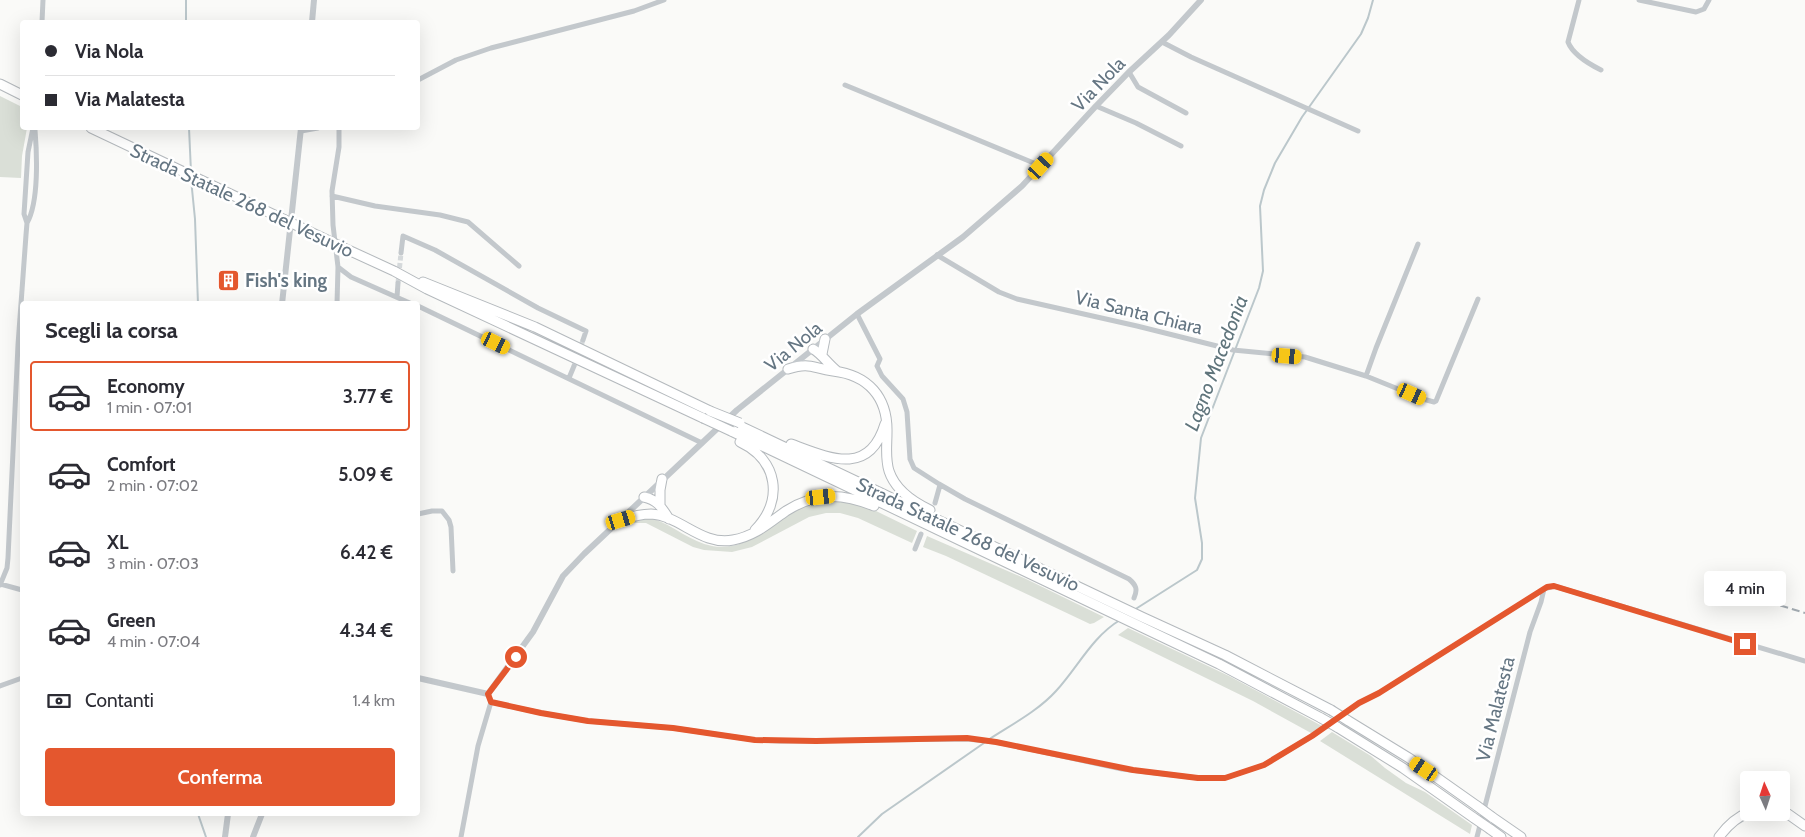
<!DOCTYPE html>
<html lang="it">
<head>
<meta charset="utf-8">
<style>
  :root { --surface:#fff; --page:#f2f2f3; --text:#2b2b33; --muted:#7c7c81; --line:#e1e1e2; --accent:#e4572e }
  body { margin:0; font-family:Cabin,sans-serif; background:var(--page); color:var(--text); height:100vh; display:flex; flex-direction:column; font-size:19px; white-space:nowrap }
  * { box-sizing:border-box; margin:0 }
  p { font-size:16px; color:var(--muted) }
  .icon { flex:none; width:28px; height:28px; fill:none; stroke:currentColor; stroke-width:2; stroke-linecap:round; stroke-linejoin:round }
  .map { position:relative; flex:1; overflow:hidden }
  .sheet { position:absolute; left:20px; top:301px; width:400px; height:515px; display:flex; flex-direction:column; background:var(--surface); border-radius:5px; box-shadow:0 5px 20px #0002 }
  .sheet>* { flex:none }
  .banner { position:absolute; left:20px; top:20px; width:400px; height:110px; border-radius:5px; box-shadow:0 5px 20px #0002; display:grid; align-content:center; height:110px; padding:0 25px; background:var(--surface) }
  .needle { width:32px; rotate:357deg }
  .buttons { position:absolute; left:1740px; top:771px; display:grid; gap:10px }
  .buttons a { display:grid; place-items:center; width:50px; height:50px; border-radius:5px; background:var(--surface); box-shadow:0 5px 20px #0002; font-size:25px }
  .end { position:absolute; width:22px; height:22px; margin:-11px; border:6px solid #e4572e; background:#fff; box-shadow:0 0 0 2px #fff }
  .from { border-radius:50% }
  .bubble { position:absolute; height:35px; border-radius:5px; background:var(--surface); box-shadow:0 5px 20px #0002; font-size:16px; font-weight:600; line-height:35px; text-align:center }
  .car { position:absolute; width:15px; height:30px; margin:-15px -8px; border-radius:6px; box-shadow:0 0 4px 1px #0007; background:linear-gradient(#f5c518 24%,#345 0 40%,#f5c518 0 76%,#345 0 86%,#f5c518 0) }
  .banner b { display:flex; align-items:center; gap:18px; height:48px; font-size:19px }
  .banner b+b { border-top:1px solid var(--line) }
  .banner i { width:12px; height:12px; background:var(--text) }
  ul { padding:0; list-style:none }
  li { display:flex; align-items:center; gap:15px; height:70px; margin:0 10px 8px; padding:0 15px; border:2px solid transparent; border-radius:5px }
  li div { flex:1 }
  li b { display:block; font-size:19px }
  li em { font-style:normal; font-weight:600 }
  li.selected { border-color:var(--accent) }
  li>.icon { width:45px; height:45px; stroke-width:1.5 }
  h2 { padding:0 25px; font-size:22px; line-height:60px }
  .pay { display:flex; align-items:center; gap:12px; height:55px; padding:0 25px; font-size:19px }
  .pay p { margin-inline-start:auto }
  .button { display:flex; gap:10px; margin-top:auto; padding:10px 25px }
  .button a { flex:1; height:58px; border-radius:5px; background:var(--accent); color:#fff; font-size:20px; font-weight:600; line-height:58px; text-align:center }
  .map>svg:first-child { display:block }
  .green { fill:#dadfd7 }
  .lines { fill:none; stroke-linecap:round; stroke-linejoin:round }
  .stream { stroke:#bbc7cb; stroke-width:2 }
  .minor-tunnel { stroke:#d5d9db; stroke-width:5; stroke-dasharray:5 2.5; stroke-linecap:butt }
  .trunk-casing { stroke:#b4b9bd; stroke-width:11 }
  .minor { stroke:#c3c8cc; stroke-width:5 }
  .tertiary { stroke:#c3c8cc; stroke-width:6 }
  .trunk { stroke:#fff; stroke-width:9 }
  .rail { stroke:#a2aab0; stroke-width:2; stroke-dasharray:8 4; stroke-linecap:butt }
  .trunk-bridge-casing { stroke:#b4b9bd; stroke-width:11; stroke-linecap:butt }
  .trunk-bridge { stroke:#fff; stroke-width:9 }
  .route { stroke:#e4572e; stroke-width:6 }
  .labels { text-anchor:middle; stroke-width:5; stroke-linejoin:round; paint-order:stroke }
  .street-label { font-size:19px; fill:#657683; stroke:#fff }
  .poi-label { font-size:19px; font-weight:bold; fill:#657683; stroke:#fff; text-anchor:start }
  .water-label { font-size:20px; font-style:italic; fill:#60757c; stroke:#fff }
</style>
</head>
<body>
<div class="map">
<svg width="1805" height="837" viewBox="0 0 1805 837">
  <rect width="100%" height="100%" fill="#fafaf8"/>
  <path class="green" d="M 0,96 L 22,107 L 22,128 L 27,128 L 22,156 L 21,178 L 0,177 Z
    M 846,500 L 874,510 L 917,531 L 912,543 L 858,518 L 840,513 L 826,513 L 809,517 L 752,547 L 732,552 L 704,550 L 693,547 L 646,523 L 624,523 L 645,518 L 654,519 C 674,526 691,542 712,546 C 746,552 768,525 794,510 C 810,501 827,501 846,500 Z
    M 927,536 L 1024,578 L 1104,617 L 1094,623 L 1090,624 L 946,556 L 923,547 Z
    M 1128,628 L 1229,676 L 1322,726 L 1311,733 L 1253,701 L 1118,635 Z
    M 1332,732 L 1371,756 L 1385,768 L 1406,783 L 1425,792 L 1472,825 L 1470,834 L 1320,741 Z"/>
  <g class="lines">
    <path class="stream" d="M 186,22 L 186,0
      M 189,128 L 191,172
      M 191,179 L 195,219 L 198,304
      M 1134,610 L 1197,570 L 1202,559 L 1202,543 L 1195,498 L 1201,438 L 1259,288 L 1263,271 L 1260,206 L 1264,190 L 1275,163 L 1302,117 L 1361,34 L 1368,18 L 1373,0
      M 988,740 C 1011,725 1038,711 1056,691 C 1078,667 1092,637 1120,620
      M 198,814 L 206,837
      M 858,837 L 882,814 L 984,743"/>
    <path class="minor-tunnel" d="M 398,283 L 401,253
      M 574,366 L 583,340"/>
    <defs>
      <path id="trunk" d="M 0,84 L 22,95
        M 91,128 L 283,219
        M 344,248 L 394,271 L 427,289 L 703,418
        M 423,282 L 535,327 L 710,411
        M 813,349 C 823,355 827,363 837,371
        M 822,354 L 825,339
        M 788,369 C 810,362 812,368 833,371 C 868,375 888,397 887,433 C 887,446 885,458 889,471 C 895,489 913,502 930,510
        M 738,425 L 1142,617 L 1225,655 L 1331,710
        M 731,431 L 1219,664 L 1321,718
        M 740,442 C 778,460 784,500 755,530
        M 791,444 C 829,458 869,477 885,424
        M 644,497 C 658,500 662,508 669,519
        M 660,504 L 660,490 L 662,479
        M 621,520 C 630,517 640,514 651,514 C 681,516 701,546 733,540 C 755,536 769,523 786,511 C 816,492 842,493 874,506
        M 1347,720 L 1409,758 L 1477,806
        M 1337,727 L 1403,768 L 1474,818
        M 1781,812 L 1788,814 L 1805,826
        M 1492,817 L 1521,837
        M 1490,829 L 1501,837
        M 1719,837 C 1727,826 1736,817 1750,812"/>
    </defs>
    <use href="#trunk" class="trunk-casing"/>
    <path class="minor" d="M 1579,0 L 1568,42 C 1573,55 1589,64 1601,70
      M 1639,0 L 1696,12 L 1704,9 L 1709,0
      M 42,22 L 43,0
      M 1162,42 L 1191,57 L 1358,131
      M 1129,72 L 1138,87 L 1186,113
      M 418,80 L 456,60 L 491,48 L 634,11 L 664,0
      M 845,85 L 1041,166
      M 1096,106 L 1136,123 L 1181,146
      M 301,131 L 318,128
      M 332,196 L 375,206 L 440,215 L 468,222 L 519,266
      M 27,223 C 39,202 37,154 35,130
      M 401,253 L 403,236 L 435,250 L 538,308 L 586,331 L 583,340
      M 937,255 L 999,292 L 1017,299 L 1137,326 L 1233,350 L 1305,357 L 1366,376 L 1423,399 L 1434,402 L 1436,401 L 1478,299
      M 338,267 L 351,277 L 412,304
      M 397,297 L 398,283
      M 337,304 L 338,267 L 333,225 L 332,191 L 339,147 L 339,128
      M 418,306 L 702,443
      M 857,314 L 880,359 L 877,366 L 882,376 L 903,399 L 907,412 L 910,459 L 914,468 L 939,484 L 965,499 L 1129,579 C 1136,585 1138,589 1134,598
      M 1366,376 L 1376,348 L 1418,244
      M 569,378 L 574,366
      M 935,503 L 940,485
      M 418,514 L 432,511 L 442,511 L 449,520 L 451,527 L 453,571
      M 915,549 L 921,534
      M 0,584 L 22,590
      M 0,585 L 7,568 L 8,558 L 18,345 L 26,235 L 27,223 L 24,214 L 28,152 L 33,128
      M 0,686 L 22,678
      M 488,694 L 491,702 L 541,713 L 588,721 L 673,728 L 755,740 L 780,741 L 967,739 L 996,742 L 1122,769 L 1198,778 L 1225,778 L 1264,765 L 1312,736 L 1359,703 L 1379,693 L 1544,589
      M 461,837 L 478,746 L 491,702
      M 1477,837 L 1530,632 L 1541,602 L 1544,589 L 1554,586 L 1805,661"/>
    <path class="tertiary" d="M 312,22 L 314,0
      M 282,304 L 301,128
      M 418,678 L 488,694 L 533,632 L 563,576 L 584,554 L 737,410 L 857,314 L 963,237 L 1022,186 L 1096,106 L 1129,72 L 1169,35 L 1201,0
      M 225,837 L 228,814
      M 253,837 L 262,814"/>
    <use href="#trunk" class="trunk"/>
    <path class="rail" d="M 1723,588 L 1805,613"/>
    <defs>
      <path id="trunk-bridge" d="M 283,219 L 344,248
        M 710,411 L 740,423
        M 703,418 L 731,431
        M 1331,710 L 1347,720
        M 1321,718 L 1337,727
        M 1477,806 L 1492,817
        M 1474,818 L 1490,829"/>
    </defs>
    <use href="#trunk-bridge" class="trunk-bridge-casing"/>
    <use href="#trunk-bridge" class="trunk-bridge"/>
  </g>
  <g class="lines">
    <path class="route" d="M 516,657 L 488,694 L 491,702 L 541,713 L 588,721 L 673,728 L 755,740 L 816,741 L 967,738 L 996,742 L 1133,770 L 1198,778 L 1225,778 L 1264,765 L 1312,736 L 1359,703 L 1379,693 L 1547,587 L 1554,586 L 1745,644"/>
  </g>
  <defs>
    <symbol id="building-square" viewBox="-11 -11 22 22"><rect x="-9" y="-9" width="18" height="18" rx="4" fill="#e4572e" stroke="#fff"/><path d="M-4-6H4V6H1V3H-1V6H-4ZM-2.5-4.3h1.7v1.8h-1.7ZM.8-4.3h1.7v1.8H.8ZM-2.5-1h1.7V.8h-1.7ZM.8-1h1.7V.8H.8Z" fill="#fff"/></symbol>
  </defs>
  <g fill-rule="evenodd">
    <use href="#building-square" x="216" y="268" width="25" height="25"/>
  </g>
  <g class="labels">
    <g class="street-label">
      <text transform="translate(1098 84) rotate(-46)" y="7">Via Nola</text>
      <text transform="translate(242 200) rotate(25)" y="7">Strada Statale 268 del Vesuvio</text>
      <text transform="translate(1139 312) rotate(14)" y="7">Via Santa Chiara</text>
      <text transform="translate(793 346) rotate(-39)" y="7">Via Nola</text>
      <text transform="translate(968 534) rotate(25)" y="7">Strada Statale 268 del Vesuvio</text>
      <text transform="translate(1495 709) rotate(-76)" y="7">Via Malatesta</text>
    </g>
    <g class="poi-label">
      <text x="245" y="287">Fish's king</text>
    </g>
    <g class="water-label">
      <text transform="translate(1216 363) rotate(-69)" y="7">Lagno Macedonia</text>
    </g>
  </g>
</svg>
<div class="buttons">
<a><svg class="needle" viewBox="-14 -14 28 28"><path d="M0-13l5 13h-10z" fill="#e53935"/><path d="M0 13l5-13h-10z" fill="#7c7c81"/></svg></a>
</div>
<i class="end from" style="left:516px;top:657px"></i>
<i class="end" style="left:1745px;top:644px"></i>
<div class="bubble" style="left:1704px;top:571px;width:82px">4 min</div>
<i class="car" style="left:1041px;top:166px;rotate:42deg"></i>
<i class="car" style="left:496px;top:343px;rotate:116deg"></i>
<i class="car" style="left:1287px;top:356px;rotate:95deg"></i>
<i class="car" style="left:1412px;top:394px;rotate:114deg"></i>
<i class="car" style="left:821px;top:497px;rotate:84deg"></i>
<i class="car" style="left:621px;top:520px;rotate:73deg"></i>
<i class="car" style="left:1424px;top:769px;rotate:304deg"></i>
<div class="banner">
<b><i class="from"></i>Via Nola</b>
<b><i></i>Via Malatesta</b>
</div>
<section class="sheet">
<h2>Scegli la corsa</h2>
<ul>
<li class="selected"><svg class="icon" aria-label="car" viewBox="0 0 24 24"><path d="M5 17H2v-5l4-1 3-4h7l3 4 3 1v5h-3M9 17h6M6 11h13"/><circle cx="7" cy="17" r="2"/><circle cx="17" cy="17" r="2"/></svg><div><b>Economy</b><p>1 min · 07:01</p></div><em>3.77 €</em></li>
<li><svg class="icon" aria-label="car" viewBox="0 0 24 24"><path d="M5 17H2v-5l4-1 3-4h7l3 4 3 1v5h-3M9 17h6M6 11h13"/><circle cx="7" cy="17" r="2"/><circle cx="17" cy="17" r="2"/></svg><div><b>Comfort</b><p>2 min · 07:02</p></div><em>5.09 €</em></li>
<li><svg class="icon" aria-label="car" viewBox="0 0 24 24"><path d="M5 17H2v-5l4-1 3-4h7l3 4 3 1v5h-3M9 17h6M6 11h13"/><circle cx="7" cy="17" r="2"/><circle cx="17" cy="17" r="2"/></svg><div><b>XL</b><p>3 min · 07:03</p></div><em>6.42 €</em></li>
<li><svg class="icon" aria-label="car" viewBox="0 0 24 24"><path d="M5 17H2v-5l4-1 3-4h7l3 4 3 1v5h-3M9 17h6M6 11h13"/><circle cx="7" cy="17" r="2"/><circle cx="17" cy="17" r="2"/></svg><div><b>Green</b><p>4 min · 07:04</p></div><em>4.34 €</em></li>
</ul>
<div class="pay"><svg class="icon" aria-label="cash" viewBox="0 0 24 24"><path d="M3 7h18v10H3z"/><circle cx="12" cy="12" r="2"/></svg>Contanti<p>1.4 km</p></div>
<div class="button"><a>Conferma</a></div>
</section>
</div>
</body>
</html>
